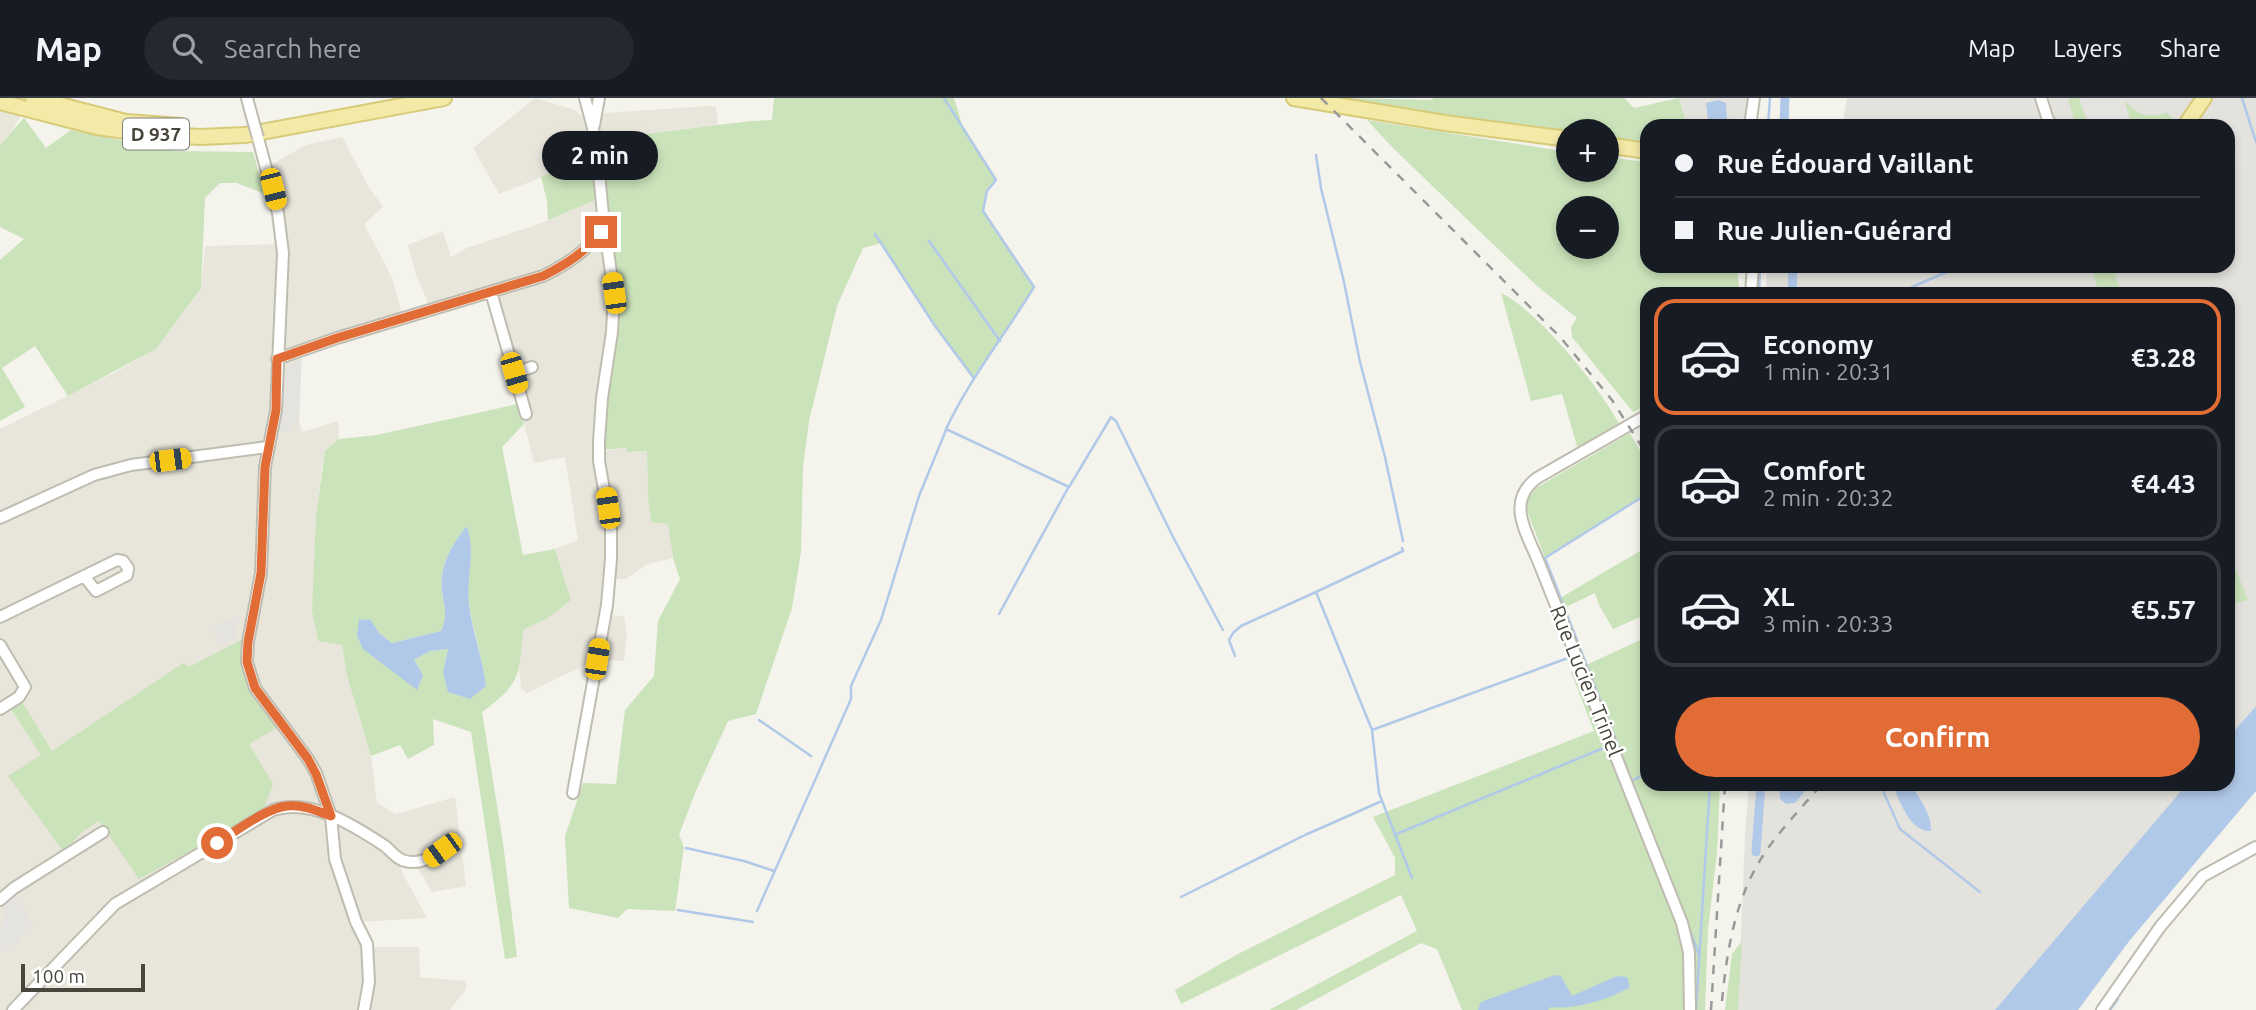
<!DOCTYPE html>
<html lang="en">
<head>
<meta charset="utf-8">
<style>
  :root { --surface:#171b24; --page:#242831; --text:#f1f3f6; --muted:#9ea1a6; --line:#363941; --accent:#e26c36 }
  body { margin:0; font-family:Ubuntu,sans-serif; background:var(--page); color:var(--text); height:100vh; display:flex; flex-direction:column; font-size:26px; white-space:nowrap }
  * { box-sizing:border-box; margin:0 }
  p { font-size:23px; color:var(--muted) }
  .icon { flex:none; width:38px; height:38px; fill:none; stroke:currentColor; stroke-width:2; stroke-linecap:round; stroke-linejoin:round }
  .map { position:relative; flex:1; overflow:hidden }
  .drawer { position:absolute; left:1640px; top:189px; width:595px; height:504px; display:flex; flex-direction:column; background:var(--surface); border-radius:21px; box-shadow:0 4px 10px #0003 }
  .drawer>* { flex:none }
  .hud { position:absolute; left:1640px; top:21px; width:595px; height:154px; border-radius:21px; box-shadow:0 4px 10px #0003; display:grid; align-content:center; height:154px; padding:0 35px; background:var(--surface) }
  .fabs { position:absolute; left:1556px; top:21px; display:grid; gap:14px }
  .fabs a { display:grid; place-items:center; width:63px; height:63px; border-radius:50%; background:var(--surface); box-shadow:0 4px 10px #0003; font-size:35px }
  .scale { position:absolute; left:21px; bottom:18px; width:124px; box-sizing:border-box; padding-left:7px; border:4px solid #48453b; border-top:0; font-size:19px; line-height:24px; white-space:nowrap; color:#48453b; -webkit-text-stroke:5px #fff; paint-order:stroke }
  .end { position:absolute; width:32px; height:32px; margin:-16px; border:9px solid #e26c36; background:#fff; box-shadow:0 0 0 4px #fff }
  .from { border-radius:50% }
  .bubble { position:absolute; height:49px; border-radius:24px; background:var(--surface); box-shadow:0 4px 10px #0003; font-size:23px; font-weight:700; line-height:49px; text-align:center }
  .car { position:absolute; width:21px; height:42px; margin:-21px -10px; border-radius:9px; box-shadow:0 0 5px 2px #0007; background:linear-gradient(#f5c518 24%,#345 0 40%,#f5c518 0 76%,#345 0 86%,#f5c518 0) }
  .hud b { display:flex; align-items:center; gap:24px; height:66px; font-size:26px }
  .hud b+b { border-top:2px solid var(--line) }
  .hud i { width:18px; height:18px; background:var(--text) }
  ul { padding:12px 0 0; list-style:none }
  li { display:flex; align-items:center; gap:21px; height:116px; margin:0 14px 10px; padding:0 21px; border:4px solid var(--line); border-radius:21px }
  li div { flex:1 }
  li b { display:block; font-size:26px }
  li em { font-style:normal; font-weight:700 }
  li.current { border-color:var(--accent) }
  li>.icon { width:63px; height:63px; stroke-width:1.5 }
  .button { display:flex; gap:14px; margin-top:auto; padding:14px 35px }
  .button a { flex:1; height:80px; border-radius:42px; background:var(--accent); color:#fff; font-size:28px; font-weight:700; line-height:80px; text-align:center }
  header { display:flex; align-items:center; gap:42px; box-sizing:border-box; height:98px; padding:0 35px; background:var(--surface); border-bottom:2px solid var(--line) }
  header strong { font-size:33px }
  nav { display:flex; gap:38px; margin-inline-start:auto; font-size:24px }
  .search { width:490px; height:63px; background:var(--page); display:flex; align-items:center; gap:18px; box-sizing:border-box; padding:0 24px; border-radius:38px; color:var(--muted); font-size:26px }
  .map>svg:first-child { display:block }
  .residential { fill:#e8e6db }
  .industrial { fill:#e4e2dd }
  .green { fill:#cae3ba; fill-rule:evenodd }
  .parking { fill:#e4e3e0 }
  .water { fill:#b1c9e9 }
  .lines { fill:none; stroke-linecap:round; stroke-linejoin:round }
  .stream { stroke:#b1c9e9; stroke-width:2.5 }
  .canal { stroke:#b1c9e9; stroke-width:9 }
  .minor-casing { stroke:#bfbcb0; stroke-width:14 }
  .major-casing { stroke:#d7ca78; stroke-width:18 }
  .minor { stroke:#fff; stroke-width:10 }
  .major { stroke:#f3eaa7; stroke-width:14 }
  .rail { stroke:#999; stroke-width:2.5; stroke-dasharray:9 9; stroke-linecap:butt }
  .minor-bridge-casing { stroke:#bfbcb0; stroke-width:14; stroke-linecap:butt }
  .minor-bridge { stroke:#fff; stroke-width:10 }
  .route { stroke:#e26c36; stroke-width:9 }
  .labels { text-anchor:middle; stroke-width:5; stroke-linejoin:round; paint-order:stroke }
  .shield { fill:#fff; stroke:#7f7d76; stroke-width:2 }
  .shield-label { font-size:19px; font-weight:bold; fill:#48453b }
  .street-label { font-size:21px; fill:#48453b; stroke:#fff }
</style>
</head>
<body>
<header>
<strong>Map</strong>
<div class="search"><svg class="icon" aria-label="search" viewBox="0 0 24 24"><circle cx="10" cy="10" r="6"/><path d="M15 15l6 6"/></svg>Search here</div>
<nav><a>Map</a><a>Layers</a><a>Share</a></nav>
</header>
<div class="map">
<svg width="2256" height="912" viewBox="0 0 2256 912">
  <rect width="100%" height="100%" fill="#f4f3ec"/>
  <path class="residential" d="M 0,0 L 30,0 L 14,30 L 0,47 Z
    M 535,0 L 575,12 L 593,29 L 605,15 L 708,8 L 716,9 L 718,27 L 595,41 L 597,58 L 499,96 L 473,50 Z
    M 342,39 L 370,91 L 383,109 L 364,126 L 392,180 L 403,220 L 302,253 L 299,323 L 302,334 L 338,323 L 339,341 L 325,353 L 322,368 L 316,418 L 312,513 L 342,547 L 347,578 L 371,658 L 377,705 L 396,716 L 455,699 L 466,788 L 432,794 L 414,764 L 400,762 L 402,774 L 427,820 L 357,824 L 367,849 L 419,849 L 420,879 L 466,883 L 466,891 L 450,912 L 0,912 L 0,331 L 114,275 L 156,251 L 201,190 L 205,148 L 283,146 L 267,69 L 306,47 Z
    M 602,100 L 614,196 L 604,353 L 626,350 L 627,354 L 647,353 L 648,401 L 651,423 L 668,426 L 673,460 L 648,466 L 626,481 L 614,481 L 605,517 L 624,518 L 627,535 L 624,563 L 597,561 L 527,595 L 521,590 L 519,574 L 523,532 L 548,520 L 571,502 L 555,451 L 578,442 L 565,359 L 534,365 L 491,194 L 431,212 L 416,177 L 408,147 L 443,133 L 451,159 L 467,150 L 539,126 Z"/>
  <path class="industrial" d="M 1679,0 L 1754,0 L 1751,21 L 1736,20 L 1735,28 L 1687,28 Z
    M 1847,0 L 2256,0 L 2256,608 L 2228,641 L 2228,196 L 1766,196 L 1767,168 L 2228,168 L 2228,28 L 1842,28 Z
    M 1749,686 L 2189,686 L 1995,912 L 1738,912 L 1745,738 Z"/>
  <path class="green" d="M 774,0 L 954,0 L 963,30 L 996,82 L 987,93 L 983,113 L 1034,189 L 1012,225 L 973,279 L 935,228 L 881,145 L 863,150 L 837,208 L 809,323 L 803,369 L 801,454 L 792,510 L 756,616 L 728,623 L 695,695 L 679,737 L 684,749 L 675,813 L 627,811 L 618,820 L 569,810 L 565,738 L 583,685 L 616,686 L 625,612 L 654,578 L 658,523 L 680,481 L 673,460 L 668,426 L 651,424 L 648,401 L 647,353 L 627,354 L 626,350 L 599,352 L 612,234 L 601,100 L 548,122 L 547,103 L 541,79 L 597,58 L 595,42 L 751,23 L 772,22 Z
    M 1343,0 L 1431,2 L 1434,0 L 1624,0 L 1634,10 L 1679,0 L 1687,28 L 1647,28 L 1647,47 L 1607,42 L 1606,33 L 1568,33 L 1568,36 Z
    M 2068,0 L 2079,0 L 2089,28 L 2076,28 Z
    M 2124,2 C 2136,15 2149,23 2166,14 L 2173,21 L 2166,28 L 2132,28 Z
    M 24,20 L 46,50 L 71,32 L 174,53 L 253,54 L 265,96 L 237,85 L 220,85 L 205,100 L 201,190 L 156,251 L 68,298 L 35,248 L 2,270 L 25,309 L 0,323 L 0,162 L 24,141 L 0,129 L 0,47 Z
    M 1367,22 L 1568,54 L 1568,72 L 1606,72 L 1607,59 L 1647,64 L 1647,168 L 1735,168 L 1738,175 L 1739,196 L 1647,196 L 1647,307 L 1633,314 L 1572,239 L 1571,229 L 1577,220 L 1536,187 L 1474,128 L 1392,49 ZM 1568,110 L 1606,110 L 1606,149 L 1568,149 Z
    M 2091,168 L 2112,168 L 2122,196 L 2099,196 Z
    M 1501,195 C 1538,212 1604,294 1622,331 L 1579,355 L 1562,296 L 1531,303 Z
    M 518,306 L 524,326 L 502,349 L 523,457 L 555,451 L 571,502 L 548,520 L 523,532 C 519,579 521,585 482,614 L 503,745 L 517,859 L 505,861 L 471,634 L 433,621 L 434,647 L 408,661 L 400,647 L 371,658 L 347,578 L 342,547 L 318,543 L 312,512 L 316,418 L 325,353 L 339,341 L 377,337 ZM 467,429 C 476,458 465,479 469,506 C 473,534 483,560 486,588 L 443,574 L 448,551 L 430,553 L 414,562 L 423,577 L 417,591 L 359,521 L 371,522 L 379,535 L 392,545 L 441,533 C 451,512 439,499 442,478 C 444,460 455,441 467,429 Z
    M 1630,335 L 1647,365 L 1647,396 L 1545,460 L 1526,410 L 1528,401 L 1536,390 Z
    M 1647,449 L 1647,516 L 1613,531 L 1599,507 L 1595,495 L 1564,510 L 1560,500 Z
    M 2228,451 L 2248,502 L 2230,507 Z
    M 1647,539 L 1647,686 L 1720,686 L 1717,755 L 1708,831 L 1705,912 L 1462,912 L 1437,851 L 1421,845 L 1296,912 L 1269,912 L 1417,833 L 1401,797 L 1181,906 L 1175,892 L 1238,856 L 1395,777 L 1395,760 L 1373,719 L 1594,633 L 1571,574 Z
    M 243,541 C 237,579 257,599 278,629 L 249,646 L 273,686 L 263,713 L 139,781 L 99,723 L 81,735 L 64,754 L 8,678 L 41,657 L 11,611 L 23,605 L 52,653 L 183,565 L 189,569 Z
    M 1742,843 L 1738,912 L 1725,912 L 1732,856 Z"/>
  <path class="parking" d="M 2080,0 L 2112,0 L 2113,4 L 2124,2 L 2132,28 L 2089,28 Z
    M 2236,10 L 2254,68 L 2228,75 L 2228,28 L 2219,28 L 2215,17 Z
    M 301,262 L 299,323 L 290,334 L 280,334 L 285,274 L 289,266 Z
    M 238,518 L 241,526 L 234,529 L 238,539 L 220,547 L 213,529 Z
    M 13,796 L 33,824 L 11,853 L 0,852 L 0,830 L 5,821 L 1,808 Z"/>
  <path class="water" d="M 1719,2 L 1726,5 L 1727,23 L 1708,22 L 1706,5 Z
    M 467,428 C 476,458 466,478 469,506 C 472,534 483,560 486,588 L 470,601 L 448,594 L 443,574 L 448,551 L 430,553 L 414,562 L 423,577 L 417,592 L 363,551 L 357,538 L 359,521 L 371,522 L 379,535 L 392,545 L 441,533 C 451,512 439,499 442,478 C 444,460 455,442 467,428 Z
    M 2256,608 L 2256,693 L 2130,842 L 2078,912 L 1995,912 L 2187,686 L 2228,686 L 2228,640 Z
    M 1779,686 L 1796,686 L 1806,692 L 1795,705 L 1786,706 L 1780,701 Z
    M 1892,686 L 1911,686 C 1919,700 1932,716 1931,733 C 1910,735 1899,701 1892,686 Z
    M 1555,877 L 1561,878 L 1572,898 L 1617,878 L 1627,879 L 1630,889 C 1610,901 1575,912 1551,909 L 1548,912 L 1478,912 L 1481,904 Z"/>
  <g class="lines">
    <path class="stream" d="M 944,0 L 996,82 L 987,93 L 983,113 L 1034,189 C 1005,237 970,280 946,331 L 1069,389 L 1111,319 L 1116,323 L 1173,439 L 1223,532
      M 2242,0 L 2256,44
      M 1768,28 L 1770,0
      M 1316,57 L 1321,90 L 1344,184 L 1360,264 L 1385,359 L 1403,443
      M 875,136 L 935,228 L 973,279
      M 929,143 L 1000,243
      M 1906,195 L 1912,189 L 1961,168
      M 1759,196 L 1760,168
      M 1402,450 L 1403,453 L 1316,494 L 1372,632 L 1379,695 L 1412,780
      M 999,516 L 1068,390
      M 1235,558 L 1229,542 L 1233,535 L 1241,528 L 1316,494
      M 759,622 L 811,658
      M 1372,632 L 1568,560
      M 1632,683 L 1647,674
      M 1880,686 L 1900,731 L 1980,794
      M 1645,717 L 1545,460 L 1647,396
      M 1394,737 L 1606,649
      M 686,750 L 744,763 L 774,773
      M 1181,799 L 1305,737 L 1382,703
      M 678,812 L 753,824
      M 757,813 L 851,601 L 851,588 L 881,522 L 919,398 L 946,332
      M 1688,827 L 1699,857
      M 1696,912 L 1710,686
      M 2110,912 L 2118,901 L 2116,897"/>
    <path class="canal" d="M 1784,28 L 1785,0
      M 1792,196 L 1793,168
      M 1756,754 L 1761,686"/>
    <defs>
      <path id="minor" d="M 247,0 L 251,15
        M 2041,0 L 2048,22 L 2053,28
        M 594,27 L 599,0
        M 1750,28 L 1754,0
        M 258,40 L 278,115 L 283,155 L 276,312 L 265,369 L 261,475 L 248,544 L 247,564 L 255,590 L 308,661 L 316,675 L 331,718 L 335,761 L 356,824 L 367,846 L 369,884 L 364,912
        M 491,194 L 526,316
        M 1751,196 L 1753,168
        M 277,261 L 337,240 L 543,178 C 567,166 584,155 601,134
        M 514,275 L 532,269
        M 1647,317 L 1537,380 C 1505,404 1527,435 1539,465 L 1682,825 L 1689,854 L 1690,912
        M 0,420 L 94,377 L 131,367 L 267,349
        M 0,519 L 117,462 L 123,463 L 128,470 L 127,477 L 96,493 L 84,478
        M 0,547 L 25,589 L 19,599 L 0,611
        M 573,695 L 607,507 L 611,461 L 611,431 L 599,363 L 599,343 L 602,300 L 612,234 L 614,196 L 607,146 L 601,134 L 603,117 L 598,65 L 593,30 L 585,0
        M 0,802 L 14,790 L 103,734
        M 13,912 L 115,806 L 273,712 C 312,700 353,727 385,748 C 390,752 395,759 402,762 C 417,768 431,760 442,752
        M 2102,912 L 2160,829 L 2203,778 L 2256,749"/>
      <path id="major" d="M 33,0 L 126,24 L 180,28
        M 1294,0 L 1445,25 L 1568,41
        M 0,4 L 97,29 L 140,35 L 200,39 L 245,37 L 444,0
        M 2185,28 L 2204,0
        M 1606,47 L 1647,53"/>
    </defs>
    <use href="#minor" class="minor-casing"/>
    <use href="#major" class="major-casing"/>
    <use href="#minor" class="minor"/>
    <use href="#major" class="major"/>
    <path class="rail" d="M 1321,0 L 1561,240 L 1612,302 L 1647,357
      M 1722,903 C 1727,850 1736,797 1766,753 C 1783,729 1803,708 1822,686
      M 1711,912 L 1725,686"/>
    <defs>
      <path id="minor-bridge" d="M 251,15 L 258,40"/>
    </defs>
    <use href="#minor-bridge" class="minor-bridge-casing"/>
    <use href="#minor-bridge" class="minor-bridge"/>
  </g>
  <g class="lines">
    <path class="route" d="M 217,745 C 235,734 266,710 287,708 C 302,706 318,713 331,718 L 316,676 L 308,661 L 255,590 L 247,564 L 248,544 L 261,475 L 265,369 L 276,312 L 277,261 L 337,240 L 543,178 C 567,166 584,155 601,134"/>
  </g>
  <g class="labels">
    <rect class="shield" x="123" y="20.5" width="66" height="31" rx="5"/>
    <g class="shield-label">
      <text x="156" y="43">D 937</text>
    </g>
    <g class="street-label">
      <text transform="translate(1586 583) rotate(68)" y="7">Rue Lucien Trinel</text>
    </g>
  </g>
</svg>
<div class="fabs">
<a>+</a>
<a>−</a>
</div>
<div class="scale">100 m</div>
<i class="end from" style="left:217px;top:745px"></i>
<i class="end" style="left:601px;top:134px"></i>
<div class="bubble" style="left:542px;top:33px;width:116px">2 min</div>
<i class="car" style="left:273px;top:91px;rotate:166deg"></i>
<i class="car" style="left:614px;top:195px;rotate:352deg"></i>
<i class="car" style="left:514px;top:275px;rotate:164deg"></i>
<i class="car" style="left:170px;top:362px;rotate:83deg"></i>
<i class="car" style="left:608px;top:410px;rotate:352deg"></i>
<i class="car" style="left:597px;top:561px;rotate:9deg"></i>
<i class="car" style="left:442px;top:752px;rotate:234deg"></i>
<div class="hud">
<b><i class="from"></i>Rue Édouard Vaillant</b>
<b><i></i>Rue Julien-Guérard</b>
</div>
<section class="drawer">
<ul>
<li class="current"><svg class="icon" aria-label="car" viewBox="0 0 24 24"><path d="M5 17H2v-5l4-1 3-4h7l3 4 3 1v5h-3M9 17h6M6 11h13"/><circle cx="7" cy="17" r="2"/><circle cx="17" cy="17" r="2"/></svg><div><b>Economy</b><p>1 min · 20:31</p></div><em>€3.28</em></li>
<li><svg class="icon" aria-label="car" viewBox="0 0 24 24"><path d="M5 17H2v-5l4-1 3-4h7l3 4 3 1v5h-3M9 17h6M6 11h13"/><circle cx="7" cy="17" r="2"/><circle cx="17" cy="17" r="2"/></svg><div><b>Comfort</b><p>2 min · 20:32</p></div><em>€4.43</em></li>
<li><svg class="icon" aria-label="car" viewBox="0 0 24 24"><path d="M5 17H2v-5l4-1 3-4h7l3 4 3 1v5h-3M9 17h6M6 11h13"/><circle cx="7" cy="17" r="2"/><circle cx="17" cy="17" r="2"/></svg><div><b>XL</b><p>3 min · 20:33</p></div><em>€5.57</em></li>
</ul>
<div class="button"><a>Confirm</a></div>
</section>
</div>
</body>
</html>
